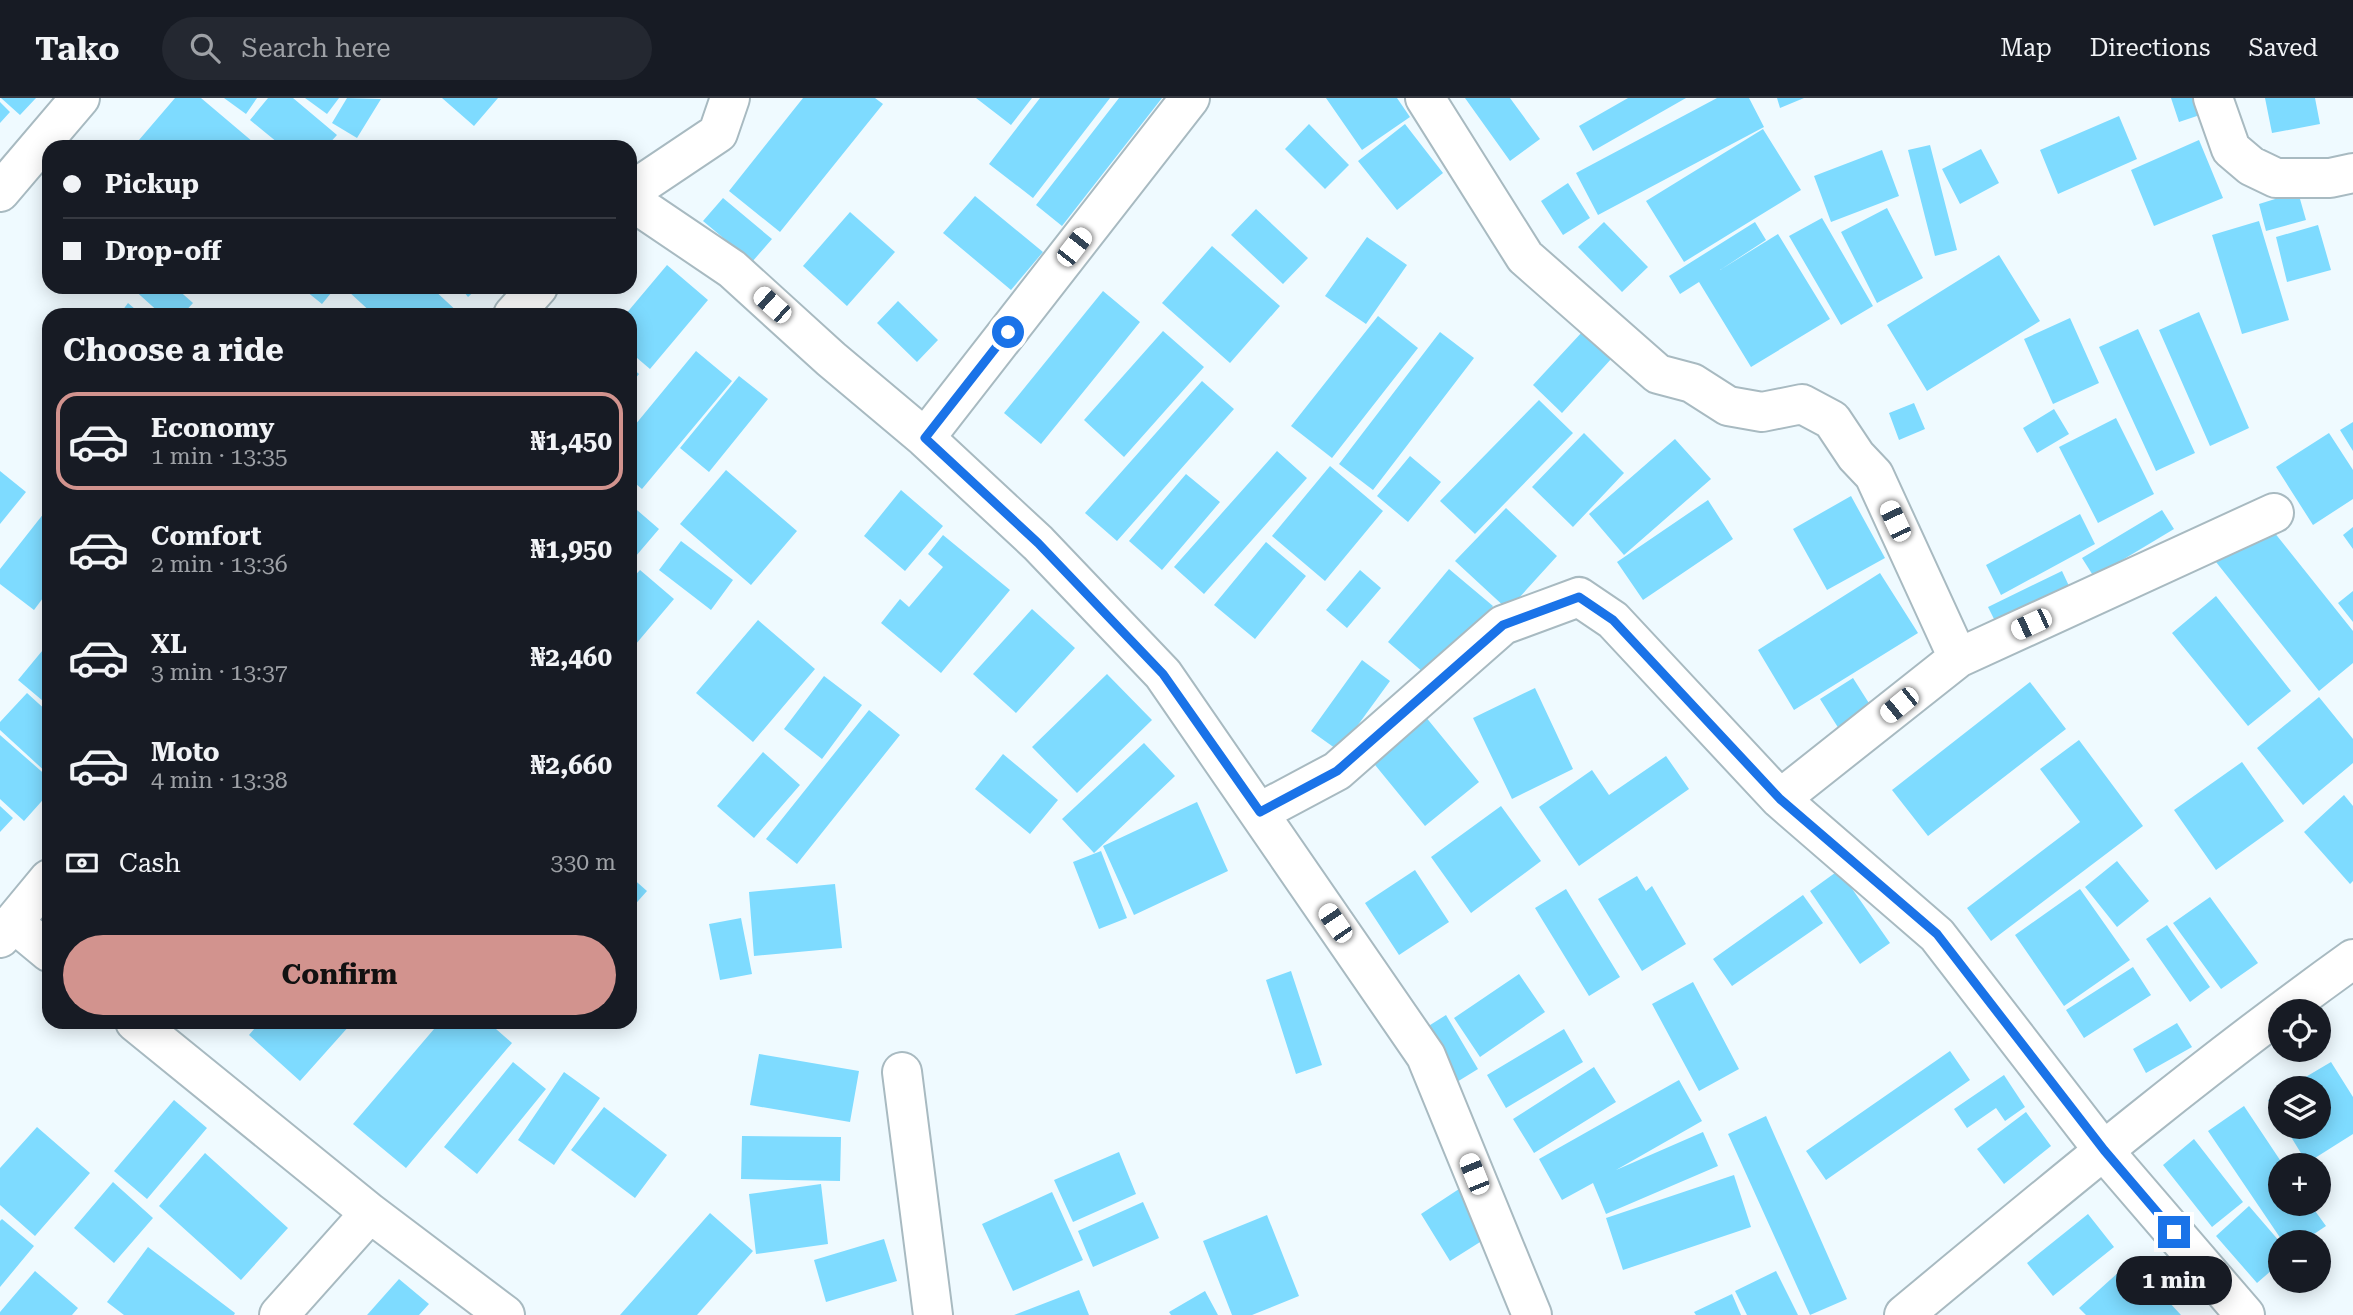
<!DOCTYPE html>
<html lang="en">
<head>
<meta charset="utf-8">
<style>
  :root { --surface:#171b24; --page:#242831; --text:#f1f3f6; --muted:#9ea1a6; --line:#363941; --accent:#d2938e }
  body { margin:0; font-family:"Roboto Serif",serif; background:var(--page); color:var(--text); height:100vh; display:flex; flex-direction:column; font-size:26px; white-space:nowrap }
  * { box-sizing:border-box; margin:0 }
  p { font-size:23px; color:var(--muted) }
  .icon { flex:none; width:38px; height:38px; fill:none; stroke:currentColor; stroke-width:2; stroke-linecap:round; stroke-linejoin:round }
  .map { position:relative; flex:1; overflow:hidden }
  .panel { position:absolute; left:42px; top:210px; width:595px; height:721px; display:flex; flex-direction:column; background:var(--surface); border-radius:21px; box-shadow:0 4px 18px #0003 }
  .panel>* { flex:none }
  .guide { position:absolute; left:42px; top:42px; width:595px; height:154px; border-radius:21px; box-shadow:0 4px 18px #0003; display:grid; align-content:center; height:154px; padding:0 21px; background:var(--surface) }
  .tools { position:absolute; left:2268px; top:901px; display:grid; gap:14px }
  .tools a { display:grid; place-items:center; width:63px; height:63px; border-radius:50%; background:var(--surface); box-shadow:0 4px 18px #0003; font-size:35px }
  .end { position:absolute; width:32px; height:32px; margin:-16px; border:9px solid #1a73e8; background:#fff; box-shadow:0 0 0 4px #fff }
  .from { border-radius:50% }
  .bubble { position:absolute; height:49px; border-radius:24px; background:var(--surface); box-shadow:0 4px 18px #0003; font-size:23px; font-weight:700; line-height:49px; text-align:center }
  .car { position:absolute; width:21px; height:42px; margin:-21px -10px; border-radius:9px; box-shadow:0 0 5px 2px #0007; background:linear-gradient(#fff 24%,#345 0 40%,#fff 0 76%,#345 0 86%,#fff 0) }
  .guide b { display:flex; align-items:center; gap:24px; height:66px; font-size:26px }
  .guide b+b { border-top:2px solid var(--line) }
  .guide i { width:18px; height:18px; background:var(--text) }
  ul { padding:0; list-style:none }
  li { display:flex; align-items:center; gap:21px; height:98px; margin:0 14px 10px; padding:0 7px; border:4px solid transparent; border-radius:21px }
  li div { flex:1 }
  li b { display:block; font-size:26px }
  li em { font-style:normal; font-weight:700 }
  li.active { border-color:var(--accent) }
  li>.icon { width:63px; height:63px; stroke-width:1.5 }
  h2 { padding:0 21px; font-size:32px; line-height:84px }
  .pay { display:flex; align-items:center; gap:18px; height:77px; padding:0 21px; font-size:26px }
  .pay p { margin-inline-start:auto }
  .primary-button { display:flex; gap:14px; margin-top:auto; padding:14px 21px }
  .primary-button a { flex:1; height:80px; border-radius:42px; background:var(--accent); color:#111; font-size:28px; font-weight:700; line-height:80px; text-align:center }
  header { display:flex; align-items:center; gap:42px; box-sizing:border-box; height:98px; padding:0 35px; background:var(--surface); border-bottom:2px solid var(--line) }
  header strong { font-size:33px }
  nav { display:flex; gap:38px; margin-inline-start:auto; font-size:24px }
  .search { width:490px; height:63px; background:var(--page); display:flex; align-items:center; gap:18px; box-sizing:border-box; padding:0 24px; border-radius:38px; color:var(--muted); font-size:26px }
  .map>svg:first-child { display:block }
  .building { fill:#7edbff }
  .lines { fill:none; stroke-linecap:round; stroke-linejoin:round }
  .minor-casing { stroke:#a8bac1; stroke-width:42 }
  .minor { stroke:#fff; stroke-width:38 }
  .route { stroke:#1a73e8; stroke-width:9 }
</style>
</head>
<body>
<header>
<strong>Tako</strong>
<div class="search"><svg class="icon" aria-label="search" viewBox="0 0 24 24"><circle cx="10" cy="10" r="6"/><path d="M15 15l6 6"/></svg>Search here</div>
<nav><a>Map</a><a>Directions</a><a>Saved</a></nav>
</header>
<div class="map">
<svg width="2353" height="1217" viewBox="0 0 2353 1217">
  <rect width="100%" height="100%" fill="#effaff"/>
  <path class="building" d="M 1,0 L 36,0 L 20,17 Z
    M 175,0 L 201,0 L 259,49 L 133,49 Z
    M 224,0 L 257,0 L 246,16 Z
    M 268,0 L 293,0 L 337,37 L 326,49 L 283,49 L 250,22 Z
    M 305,0 L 339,0 L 327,16 Z
    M 347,0 L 381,1 L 357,40 L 332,25 Z
    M 442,0 L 498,0 L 474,28 Z
    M 803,0 L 875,0 L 883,6 L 780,134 L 729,93 Z
    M 976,0 L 1032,0 L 1011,27 Z
    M 1040,0 L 1110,0 L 1033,100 L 989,66 Z
    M 1119,0 L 1162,0 L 1062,128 L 1036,107 Z
    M 1326,0 L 1397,0 L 1410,19 L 1362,52 Z
    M 1465,0 L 1510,0 L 1540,41 L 1510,63 Z
    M 1628,0 L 1686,0 L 1593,53 L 1579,28 Z
    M 1717,0 L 1749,0 L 1764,29 L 1598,117 L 1576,75 Z
    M 1777,0 L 1804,0 L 1780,10 Z
    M 2171,0 L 2198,0 L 2203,16 L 2179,24 Z
    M 2265,0 L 2315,0 L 2320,26 L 2272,35 Z
    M 0,4 L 10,14 L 0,25 Z
    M 2119,18 L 2137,61 L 2058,96 L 2040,52 Z
    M 1309,26 L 1349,67 L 1325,91 L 1285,51 Z
    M 1405,26 L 1443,75 L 1397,112 L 1358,63 Z
    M 1763,31 L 1801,92 L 1684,164 L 1646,103 Z
    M 2199,42 L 2223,100 L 2154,128 L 2131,72 Z
    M 1930,47 L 1957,152 L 1935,158 L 1908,52 Z
    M 1981,51 L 1999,85 L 1960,106 L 1942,71 Z
    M 1882,52 L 1899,98 L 1831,124 L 1814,78 Z
    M 1568,85 L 1590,120 L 1563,137 L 1541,103 Z
    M 2298,94 L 2306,122 L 2266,133 L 2259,106 Z
    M 975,98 L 1043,154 L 1011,192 L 943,135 Z
    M 723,100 L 772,141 L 752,164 L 703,123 Z
    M 1887,110 L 1923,180 L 1877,205 L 1841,134 Z
    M 1256,111 L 1308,160 L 1283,186 L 1231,137 Z
    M 850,114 L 895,154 L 847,208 L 803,168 Z
    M 1822,120 L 1873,208 L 1841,227 L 1789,138 Z
    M 2259,123 L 2289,222 L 2242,236 L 2212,137 Z
    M 1604,124 L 1648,169 L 1622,194 L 1578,149 Z
    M 1755,124 L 1766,142 L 1720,172 L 1778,136 L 1830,221 L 1751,269 L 1699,184 L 1680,196 L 1669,178 Z
    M 2318,127 L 2331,172 L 2287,184 L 2276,139 Z
    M 1367,139 L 1407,167 L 1366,226 L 1325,198 Z
    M 1212,148 L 1280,208 L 1230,265 L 1162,205 Z
    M 1999,157 L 2040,223 L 1927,293 L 1887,227 Z
    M 667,167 L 708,202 L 650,271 L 630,254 L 630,217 L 625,217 Z
    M 131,189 L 175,189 L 193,205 L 182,217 L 162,217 Z
    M 301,189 L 336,189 L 322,206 Z
    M 352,189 L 431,189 L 461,217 L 374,217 L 348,193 Z
    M 460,189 L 479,189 L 468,199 Z
    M 1103,193 L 1140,224 L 1041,346 L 1004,315 Z
    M 898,203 L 938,242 L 917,264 L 877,225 Z
    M 128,205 L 142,217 L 119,217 Z
    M 2199,214 L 2249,330 L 2210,348 L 2159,232 Z
    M 1378,218 L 1418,250 L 1332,360 L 1291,328 Z
    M 2070,220 L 2099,285 L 2053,306 L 2024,241 Z
    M 2138,231 L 2195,355 L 2156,373 L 2099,249 Z
    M 1163,233 L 1204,269 L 1124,359 L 1084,322 Z
    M 1583,233 L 1612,260 L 1562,315 L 1533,287 Z
    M 1440,234 L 1474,260 L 1373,392 L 1339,366 Z
    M 696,253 L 732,283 L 642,391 L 630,381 L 630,333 Z
    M 630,268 L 639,276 L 630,287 Z
    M 739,278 L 768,301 L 709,374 L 680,350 Z
    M 1202,283 L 1234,311 L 1117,443 L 1085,415 Z
    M 1539,302 L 1573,335 L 1475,436 L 1440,403 Z
    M 1914,305 L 1925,331 L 1899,342 L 1889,315 Z
    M 2054,311 L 2069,336 L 2037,355 L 2023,330 Z
    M 2116,320 L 2154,396 L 2098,425 L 2059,349 Z
    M 2353,324 L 2353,353 L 2340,332 Z
    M 1584,335 L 1624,375 L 1573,429 L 1532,389 Z
    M 2329,335 L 2353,372 L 2353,401 L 2313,427 L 2276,369 Z
    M 1675,341 L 1711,381 L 1624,457 L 1589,416 Z
    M 1277,353 L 1307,380 L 1204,496 L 1174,469 Z
    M 1410,358 L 1441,384 L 1408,424 L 1377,398 Z
    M 1330,368 L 1383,413 L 1325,483 L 1272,438 Z
    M 726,372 L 797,433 L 751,487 L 680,426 Z
    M 0,373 L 26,394 L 0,426 Z
    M 1186,376 L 1220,404 L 1162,472 L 1129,443 Z
    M 901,392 L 943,428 L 905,473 L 864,438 Z
    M 1851,398 L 1885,460 L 1827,492 L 1793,431 Z
    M 1708,402 L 1733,441 L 1643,502 L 1617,464 Z
    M 630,406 L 659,431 L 630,465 Z
    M 48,410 L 49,492 L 34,512 L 0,486 L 0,471 Z
    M 1506,410 L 1557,458 L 1508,512 L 1455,463 Z
    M 2162,412 L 2174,431 L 2094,479 L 2082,460 Z
    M 2080,416 L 2095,446 L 2001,497 L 1986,467 Z
    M 2266,424 L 2353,533 L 2353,565 L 2319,593 L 2216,464 Z
    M 2353,429 L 2353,451 L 2343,437 Z
    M 943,437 L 1010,492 L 941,575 L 881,525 L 900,501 L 909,509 L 943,469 L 928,456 Z
    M 681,443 L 733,482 L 711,512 L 659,472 Z
    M 1266,444 L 1306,478 L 1255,541 L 1214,507 Z
    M 1449,471 L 1493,508 L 1431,581 L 1388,544 Z
    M 640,472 L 674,501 L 630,553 L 630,483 Z
    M 1360,472 L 1381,490 L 1347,530 L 1326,512 Z
    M 2062,473 L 2076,503 L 2003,539 L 1988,509 Z
    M 1880,475 L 1918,535 L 1794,612 L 1758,552 Z
    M 2353,493 L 2353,524 L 2338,505 Z
    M 2216,498 L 2291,593 L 2248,628 L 2172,535 Z
    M 1032,511 L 1075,550 L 1016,615 L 973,576 Z
    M 758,522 L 815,571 L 753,644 L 696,595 Z
    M 47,547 L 49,548 L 49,608 L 18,582 Z
    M 1362,562 L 1390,583 L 1339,653 L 1311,633 Z
    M 1107,576 L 1152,622 L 1077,695 L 1032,649 Z
    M 824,578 L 862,607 L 822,661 L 784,631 Z
    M 1853,580 L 1872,610 L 1839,631 L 1820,601 Z
    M 2030,584 L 2066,631 L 1928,738 L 1892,692 Z
    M 1535,590 L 1573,671 L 1512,701 L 1473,620 Z
    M 27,595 L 49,615 L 49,677 L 0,632 L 0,624 Z
    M 2319,599 L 2353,641 L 2353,665 L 2303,707 L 2257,650 Z
    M 869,612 L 900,637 L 797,766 L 766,741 Z
    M 1425,618 L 1479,684 L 1425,728 L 1371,662 Z
    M 0,637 L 49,680 L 49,695 L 24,723 L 0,701 Z
    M 2079,642 L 2143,728 L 1991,843 L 1967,810 L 2080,724 L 2040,671 Z
    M 1144,645 L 1175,678 L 1094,755 L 1062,721 Z
    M 763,654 L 800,687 L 754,740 L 717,708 Z
    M 1003,656 L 1058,702 L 1030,736 L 975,691 Z
    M 1666,658 L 1689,691 L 1579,768 L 1539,709 L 1592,672 L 1609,697 Z
    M 2242,664 L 2284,723 L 2216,772 L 2174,712 Z
    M 2344,697 L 2353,708 L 2353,783 L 2350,786 L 2304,734 Z
    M 1197,704 L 1228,773 L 1134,817 L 1103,748 Z
    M 0,708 L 13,720 L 0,734 Z
    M 1501,708 L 1541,763 L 1471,815 L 1431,759 Z
    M 1101,753 L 1127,820 L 1099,831 L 1073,764 Z
    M 2117,763 L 2149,803 L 2117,829 L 2085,789 Z
    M 1415,772 L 1449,824 L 1399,857 L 1365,805 Z
    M 1839,772 L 1890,845 L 1860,866 L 1810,793 Z
    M 630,778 L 647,793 L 630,812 Z
    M 1637,778 L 1646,793 L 1652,788 L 1686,846 L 1642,873 L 1598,801 Z
    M 835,786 L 842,850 L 754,858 L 749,794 Z
    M 1566,791 L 1620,879 L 1589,898 L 1535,810 Z
    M 2080,791 L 2130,862 L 2064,908 L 2015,837 Z
    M 1803,797 L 1823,825 L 1732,888 L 1713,861 Z
    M 2210,799 L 2258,865 L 2221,891 L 2173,825 Z
    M 741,820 L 752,876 L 720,882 L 709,826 Z
    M 2167,827 L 2210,889 L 2190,904 L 2146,841 Z
    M 2133,869 L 2151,897 L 2084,940 L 2066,912 Z
    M 1291,873 L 1322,967 L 1296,976 L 1266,882 Z
    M 1519,876 L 1545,914 L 1480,959 L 1454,920 Z
    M 1693,884 L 1739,971 L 1699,993 L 1652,906 Z
    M 1446,917 L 1478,971 L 1452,987 L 1419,934 Z
    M 260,924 L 346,924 L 350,927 L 300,983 L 249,937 Z
    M 440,924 L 488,924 L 512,945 L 406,1070 L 353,1026 Z
    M 2177,925 L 2192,949 L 2146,975 L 2133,951 Z
    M 1564,931 L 1583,964 L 1506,1010 L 1487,977 Z
    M 1950,953 L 1970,982 L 1826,1082 L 1806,1053 Z
    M 759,956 L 859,973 L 850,1024 L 750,1007 Z
    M 513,964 L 546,991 L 477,1076 L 444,1049 Z
    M 2331,964 L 2353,999 L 2353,1036 L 2307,1065 L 2285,1029 L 2319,1029 L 2319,990 L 2287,990 Z
    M 1594,969 L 1616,1004 L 1534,1055 L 1513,1021 Z
    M 564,974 L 600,1000 L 554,1067 L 518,1042 Z
    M 2004,977 L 2025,1009 L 2005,1023 L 1996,1010 L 1967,1030 L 1954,1011 Z
    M 1679,982 L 1702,1023 L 1616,1072 L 1703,1034 L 1718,1068 L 1606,1116 L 1593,1085 L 1562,1102 L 1539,1061 Z
    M 2280,995 L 2280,1022 L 2268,1002 Z
    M 174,1002 L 207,1030 L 147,1101 L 114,1073 Z
    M 2244,1008 L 2284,1068 L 2280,1068 L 2280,1106 L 2310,1106 L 2326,1128 L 2302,1144 L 2283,1144 L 2208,1033 Z
    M 604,1009 L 667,1057 L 635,1100 L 571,1052 Z
    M 2026,1014 L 2051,1048 L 2004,1086 L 1977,1051 Z
    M 1766,1018 L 1847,1201 L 1810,1217 L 1728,1036 Z
    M 37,1029 L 90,1075 L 35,1138 L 0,1107 L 0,1070 Z
    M 742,1038 L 841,1039 L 840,1083 L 741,1081 Z
    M 2194,1041 L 2243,1104 L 2212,1129 L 2163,1067 Z
    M 1119,1054 L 1136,1096 L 1073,1124 L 1054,1082 Z
    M 205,1055 L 288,1130 L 241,1182 L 159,1108 Z
    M 1734,1077 L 1751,1129 L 1623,1172 L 1606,1120 Z
    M 113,1084 L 153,1120 L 114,1165 L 74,1130 Z
    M 821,1086 L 828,1146 L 756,1156 L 749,1096 Z
    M 1459,1091 L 1488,1139 L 1450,1163 L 1421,1116 Z
    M 1052,1094 L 1083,1162 L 1013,1193 L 982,1126 Z
    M 1143,1104 L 1159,1140 L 1093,1169 L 1078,1133 Z
    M 2249,1108 L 2280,1144 L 2280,1165 L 2257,1185 L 2216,1138 Z
    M 710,1115 L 753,1153 L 697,1217 L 620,1217 Z
    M 2088,1116 L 2114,1149 L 2053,1198 L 2027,1165 Z
    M 1267,1117 L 1299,1198 L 1252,1217 L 1232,1217 L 1203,1143 Z
    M 2,1121 L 34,1148 L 0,1189 L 0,1123 Z
    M 884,1141 L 897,1183 L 826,1204 L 814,1162 Z
    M 148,1149 L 235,1215 L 234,1217 L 124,1217 L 107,1204 Z
    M 2131,1163 L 2181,1217 L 2086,1217 L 2079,1210 Z
    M 35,1173 L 78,1210 L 72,1217 L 0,1217 L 0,1214 Z
    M 1776,1173 L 1798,1217 L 1747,1217 L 1735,1193 Z
    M 399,1181 L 429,1206 L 419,1217 L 367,1217 Z
    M 1079,1192 L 1089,1217 L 1014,1217 Z
    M 1205,1193 L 1218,1217 L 1171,1217 L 1169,1214 Z
    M 1732,1196 L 1741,1217 L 1696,1217 L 1694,1214 Z"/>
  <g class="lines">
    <defs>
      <path id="minor" d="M 1425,0 L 1525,159 L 1658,276 L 1692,285 L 1728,308 L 1762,314 L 1802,306 L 1832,322 L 1856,358 L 1874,377 L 1958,560
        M 2213,0 L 2231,51 L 2251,68 L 2276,80 L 2330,80 L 2353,75
        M 0,94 L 80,0
        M 630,94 L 718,35 L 730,0
        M 630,102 L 732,171 L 831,261 L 925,340 L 1038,445 L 1163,576 L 1426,958 L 1532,1217
        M 513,217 L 538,189
        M 925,340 L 1190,0
        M 1780,701 L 1958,560 L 2274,415
        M 1260,714 L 1337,673 L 1503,527 L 1579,499 L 1613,522 L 1780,701 L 1937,837 L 2103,1052 L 2245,1217
        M 14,825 L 49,854
        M 0,840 L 49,781
        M 135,924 L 370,1115 L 505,1217
        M 902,974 L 933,1217
        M 279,1217 L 370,1115
        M 1904,1217 C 2051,1095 2198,972 2353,861"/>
    </defs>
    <use href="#minor" class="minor-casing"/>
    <use href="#minor" class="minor"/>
  </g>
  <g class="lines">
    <path class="route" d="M 1008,234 L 925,340 L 1038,445 L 1163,576 L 1260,714 L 1337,673 L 1503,527 L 1579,499 L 1613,522 L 1780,701 L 1937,836 L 2104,1052 L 2174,1134"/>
  </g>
</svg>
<div class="tools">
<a><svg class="icon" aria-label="locate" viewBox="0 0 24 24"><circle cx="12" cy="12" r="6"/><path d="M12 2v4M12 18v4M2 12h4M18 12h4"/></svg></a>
<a><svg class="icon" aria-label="layers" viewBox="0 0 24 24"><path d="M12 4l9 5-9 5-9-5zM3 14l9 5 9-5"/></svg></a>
<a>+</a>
<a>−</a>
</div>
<i class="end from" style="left:1008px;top:234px"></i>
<i class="end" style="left:2174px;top:1134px"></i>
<div class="bubble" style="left:2116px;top:1158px;width:116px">1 min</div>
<i class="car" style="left:1074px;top:149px;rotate:38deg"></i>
<i class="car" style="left:772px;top:207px;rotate:312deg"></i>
<i class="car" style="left:1895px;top:423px;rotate:335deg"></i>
<i class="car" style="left:2031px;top:526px;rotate:245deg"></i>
<i class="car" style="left:1899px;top:607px;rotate:231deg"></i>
<i class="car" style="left:1335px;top:825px;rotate:326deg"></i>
<i class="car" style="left:1474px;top:1076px;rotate:338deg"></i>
<div class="guide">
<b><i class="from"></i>Pickup</b>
<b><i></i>Drop-off</b>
</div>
<section class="panel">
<h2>Choose a ride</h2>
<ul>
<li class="active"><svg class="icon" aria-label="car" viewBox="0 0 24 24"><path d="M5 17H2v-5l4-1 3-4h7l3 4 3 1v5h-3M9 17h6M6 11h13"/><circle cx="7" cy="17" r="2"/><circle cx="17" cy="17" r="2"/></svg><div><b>Economy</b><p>1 min · 13:35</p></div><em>₦1,450</em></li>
<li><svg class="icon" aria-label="car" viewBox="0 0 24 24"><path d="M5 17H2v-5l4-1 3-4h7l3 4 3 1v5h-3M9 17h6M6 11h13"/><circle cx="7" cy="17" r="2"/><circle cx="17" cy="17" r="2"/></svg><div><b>Comfort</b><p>2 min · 13:36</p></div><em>₦1,950</em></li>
<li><svg class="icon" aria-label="car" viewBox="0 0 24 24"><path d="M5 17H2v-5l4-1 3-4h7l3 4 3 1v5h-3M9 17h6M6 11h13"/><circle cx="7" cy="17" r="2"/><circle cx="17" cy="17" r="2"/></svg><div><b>XL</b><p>3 min · 13:37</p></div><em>₦2,460</em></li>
<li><svg class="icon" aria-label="car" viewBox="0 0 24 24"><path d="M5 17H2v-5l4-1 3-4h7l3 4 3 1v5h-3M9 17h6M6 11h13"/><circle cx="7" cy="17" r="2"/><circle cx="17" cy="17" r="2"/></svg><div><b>Moto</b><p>4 min · 13:38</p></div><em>₦2,660</em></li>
</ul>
<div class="pay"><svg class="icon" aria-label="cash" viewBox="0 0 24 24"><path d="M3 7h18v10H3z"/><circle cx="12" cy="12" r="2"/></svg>Cash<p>330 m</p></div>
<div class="primary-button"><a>Confirm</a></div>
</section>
</div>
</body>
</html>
